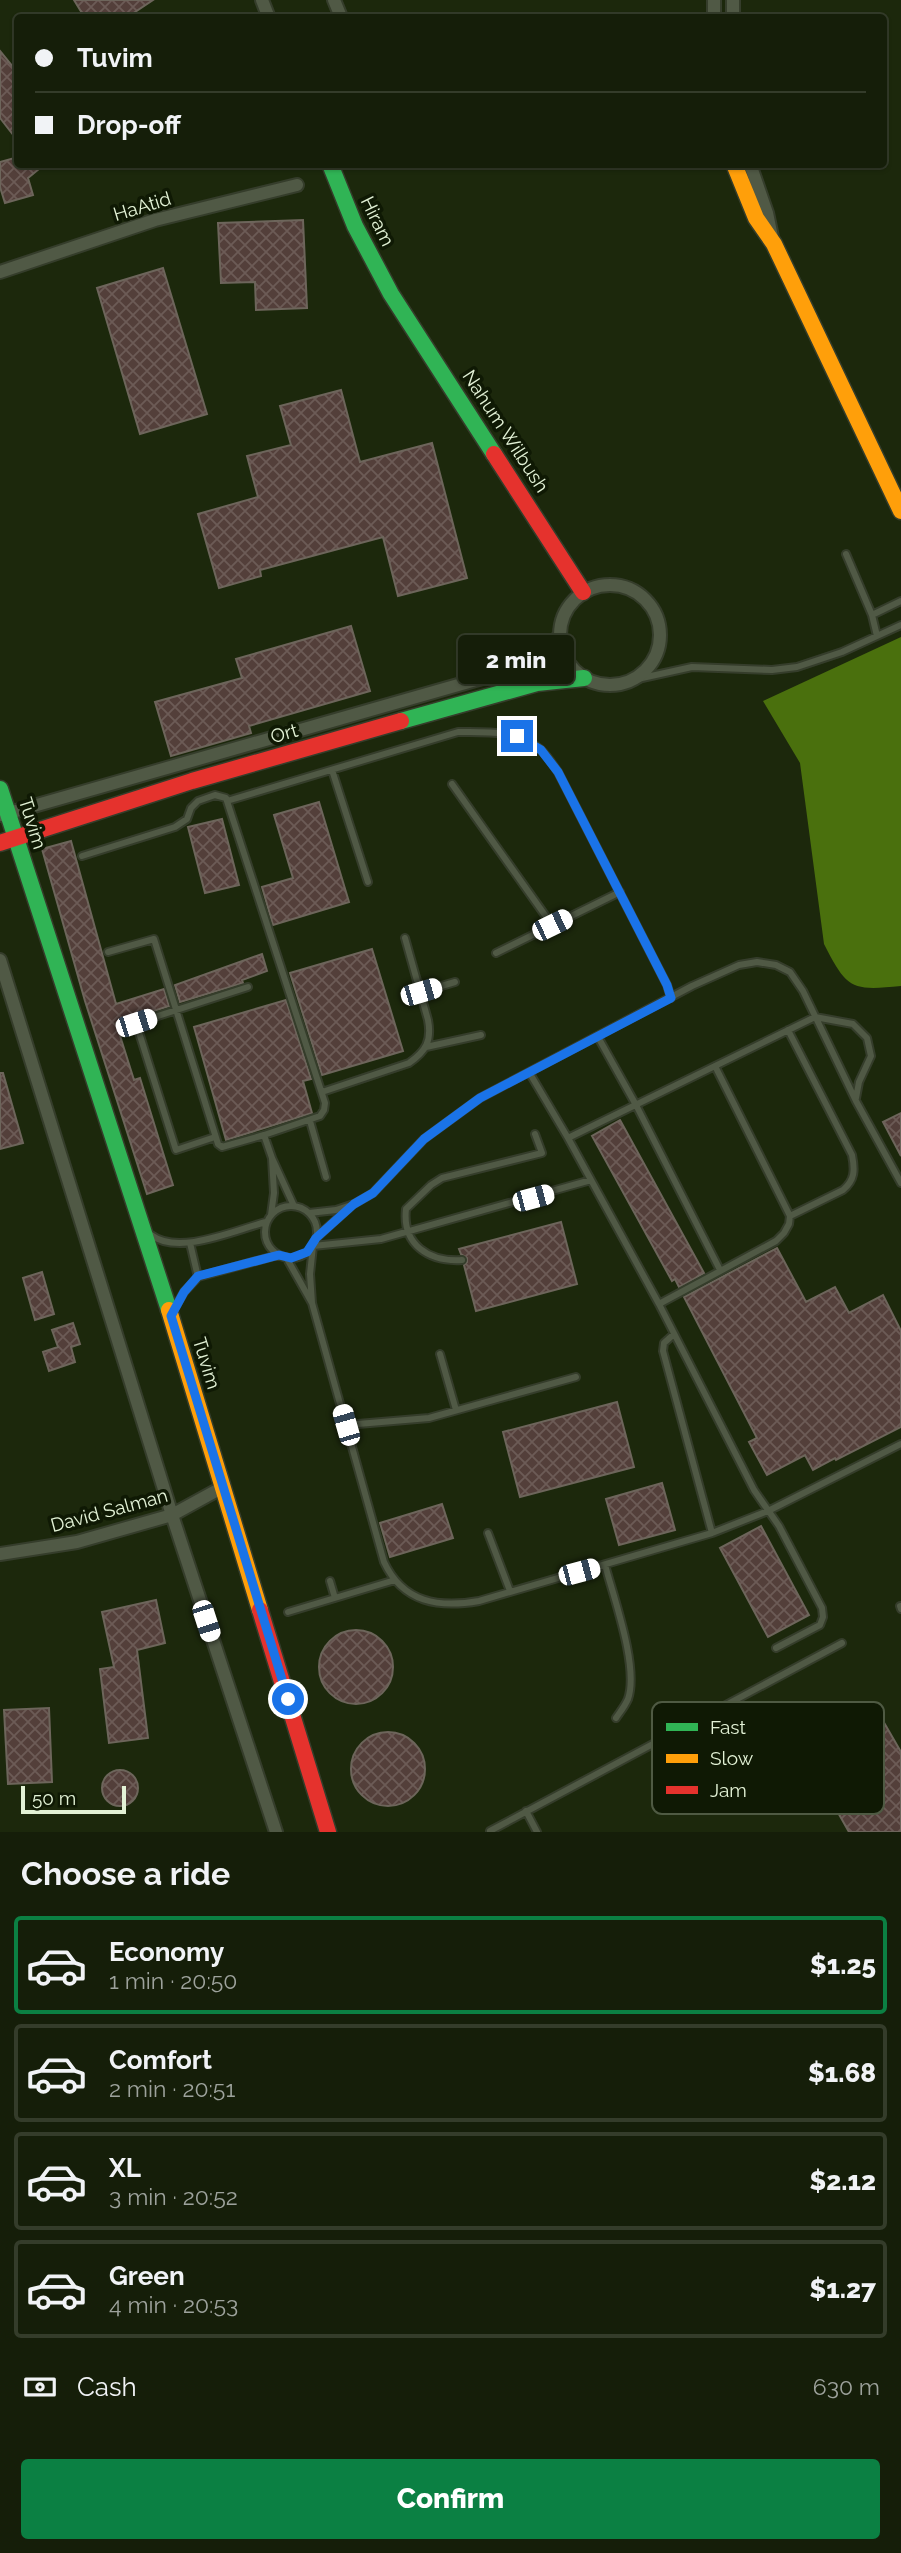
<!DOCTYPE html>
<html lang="en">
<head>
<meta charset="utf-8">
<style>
  :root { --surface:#151e09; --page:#1e2712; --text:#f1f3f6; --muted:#9da29c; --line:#343c2a; --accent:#0b8043 }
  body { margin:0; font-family:Raleway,sans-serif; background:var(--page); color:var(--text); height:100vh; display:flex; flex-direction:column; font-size:26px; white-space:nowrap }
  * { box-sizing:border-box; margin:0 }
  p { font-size:23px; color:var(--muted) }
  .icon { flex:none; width:38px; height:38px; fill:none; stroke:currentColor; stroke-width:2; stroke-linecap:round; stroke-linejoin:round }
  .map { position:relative; height:1832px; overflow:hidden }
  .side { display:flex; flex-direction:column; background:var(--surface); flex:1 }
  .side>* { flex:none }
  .hud { position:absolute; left:14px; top:14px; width:873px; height:154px; border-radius:7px; box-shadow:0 2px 5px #0004,0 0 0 2px var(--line); display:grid; align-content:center; height:154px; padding:0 21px; background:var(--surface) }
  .scale { position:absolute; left:21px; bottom:18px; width:105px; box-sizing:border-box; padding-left:7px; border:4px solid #e3f2d6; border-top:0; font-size:19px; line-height:24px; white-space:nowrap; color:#e3f2d6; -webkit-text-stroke:5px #0f1904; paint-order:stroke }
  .end { position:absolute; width:32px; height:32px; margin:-16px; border:9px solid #1a73e8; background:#fff; box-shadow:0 0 0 4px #fff }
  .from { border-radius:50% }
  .bubble { position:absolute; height:49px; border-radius:7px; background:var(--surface); box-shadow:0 2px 5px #0004,0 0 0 2px var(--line); font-size:23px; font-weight:800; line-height:49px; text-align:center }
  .car { position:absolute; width:21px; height:42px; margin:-21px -10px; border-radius:9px; box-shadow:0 0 5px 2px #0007; background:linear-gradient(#fff 24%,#345 0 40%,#fff 0 76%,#345 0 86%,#fff 0) }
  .hud b { display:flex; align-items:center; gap:24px; height:66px; font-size:26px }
  .hud b+b { border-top:2px solid var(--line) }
  .hud i { width:18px; height:18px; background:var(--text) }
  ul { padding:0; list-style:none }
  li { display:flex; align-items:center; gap:21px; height:98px; margin:0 14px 10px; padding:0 7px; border:4px solid var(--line); border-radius:7px }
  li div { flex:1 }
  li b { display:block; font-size:26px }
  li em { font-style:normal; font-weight:800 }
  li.active { border-color:var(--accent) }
  li>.icon { width:63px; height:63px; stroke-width:1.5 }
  h2 { padding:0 21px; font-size:32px; line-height:84px }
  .pay { display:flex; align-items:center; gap:18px; height:77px; padding:0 21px; font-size:26px }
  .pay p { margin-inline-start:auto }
  .action { display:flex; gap:14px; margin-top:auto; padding:14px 21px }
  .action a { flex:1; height:80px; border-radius:7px; background:var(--accent); color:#fff; font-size:28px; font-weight:800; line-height:80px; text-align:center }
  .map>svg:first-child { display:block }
  .water { fill:#4a700d }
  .building { fill:url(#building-cross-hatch); stroke:#6d655b; stroke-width:2 }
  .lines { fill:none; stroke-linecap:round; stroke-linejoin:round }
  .lane-casing { stroke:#353d2b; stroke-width:10 }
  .street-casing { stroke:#353d2b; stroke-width:16 }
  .fast-casing { stroke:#353d2b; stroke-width:19 }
  .slow-casing { stroke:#353d2b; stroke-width:19 }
  .jam-casing { stroke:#353d2b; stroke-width:19 }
  .lane { stroke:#505945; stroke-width:6 }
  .street { stroke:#505945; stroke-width:12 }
  .fast { stroke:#30b455; stroke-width:16 }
  .slow { stroke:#ff9f0a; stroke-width:16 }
  .jam { stroke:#e5322d; stroke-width:16 }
  .route { stroke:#1a73e8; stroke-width:9 }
  .labels { text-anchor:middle; stroke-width:7; stroke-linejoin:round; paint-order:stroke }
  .street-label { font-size:19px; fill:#e3f2d6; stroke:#0f1904 }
  .key { fill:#0f1904; stroke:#4f5a43; stroke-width:2 }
  .key-label { font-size:19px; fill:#e3f2d6 }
</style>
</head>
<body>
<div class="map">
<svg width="901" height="1832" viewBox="0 0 901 1832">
  <defs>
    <pattern id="building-cross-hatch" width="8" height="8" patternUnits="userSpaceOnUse" patternTransform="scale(1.75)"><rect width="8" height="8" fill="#533f3a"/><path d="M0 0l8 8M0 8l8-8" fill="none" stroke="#6c5b56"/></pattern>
  </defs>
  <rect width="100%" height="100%" fill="#1c280c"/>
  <path class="water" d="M 901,637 L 901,986 C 851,991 847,989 824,944 L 800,763 L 763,701 Z"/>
  <path class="building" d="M 74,0 L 153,0 L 126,18 L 85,18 Z
    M 0,51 L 18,73 L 18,141 L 0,118 Z
    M 18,157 L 18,164 L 45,164 L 28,178 L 33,195 L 5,203 L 0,187 L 0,162 Z
    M 303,220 L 307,308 L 256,310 L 255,282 L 221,283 L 218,223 Z
    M 163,268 L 207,414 L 140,434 L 97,288 Z
    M 341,390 L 360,462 L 432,443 L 467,578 L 398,596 L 383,537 L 260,570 L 261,576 L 219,588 L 198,514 L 258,497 L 247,456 L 291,445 L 280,406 Z
    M 351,626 L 370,691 L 249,726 L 251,733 L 171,756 L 155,702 L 242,678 L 236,659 Z
    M 319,802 L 349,902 L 273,925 L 262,887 L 293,878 L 274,815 Z
    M 222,819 L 239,885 L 205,893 L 188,827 Z
    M 71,841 L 116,1004 L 164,989 L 169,1006 L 116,1023 L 134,1080 L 140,1078 L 173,1185 L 147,1194 L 85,1001 L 42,849 Z
    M 372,949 L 403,1051 L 322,1075 L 290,973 Z
    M 262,954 L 267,971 L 242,980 L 243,983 L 180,1002 L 175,985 Z
    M 286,1000 L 311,1079 L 303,1081 L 312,1113 L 226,1140 L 194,1027 Z
    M 0,1073 L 3,1073 L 23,1143 L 0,1149 Z
    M 901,1113 L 901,1156 L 883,1122 Z
    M 620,1120 L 704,1273 L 679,1287 L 675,1279 L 672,1281 L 592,1136 Z
    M 561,1222 L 577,1284 L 476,1311 L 464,1265 L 467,1262 L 467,1258 L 461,1254 L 459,1249 Z
    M 777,1248 L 806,1302 L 835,1287 L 849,1313 L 883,1295 L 901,1331 L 901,1427 L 836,1460 L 835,1458 L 813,1470 L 805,1455 L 767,1475 L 749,1442 L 757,1438 L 684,1297 Z
    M 42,1272 L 54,1314 L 35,1320 L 23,1278 Z
    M 73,1323 L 80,1344 L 71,1347 L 75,1362 L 49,1371 L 43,1352 L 58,1347 L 52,1330 Z
    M 617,1402 L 634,1467 L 520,1497 L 503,1432 Z
    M 662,1483 L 675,1530 L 619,1545 L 606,1499 Z
    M 442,1504 L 453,1538 L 390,1557 L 380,1523 Z
    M 761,1526 L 809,1615 L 768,1637 L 720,1548 Z
    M 156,1600 L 165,1643 L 137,1650 L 148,1738 L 109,1743 L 100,1669 L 114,1667 L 102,1612 Z
    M319 1667a37 37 0 1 1 74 0a37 37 0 1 1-74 0Z
    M 875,1707 L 901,1752 L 901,1832 L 849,1832 L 802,1749 Z
    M 49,1708 L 52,1782 L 8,1784 L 4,1710 Z
    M351 1769a37 37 0 1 1 74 0a37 37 0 1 1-74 0Z
    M102 1788a18 18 0 1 1 36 0a18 18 0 1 1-36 0Z"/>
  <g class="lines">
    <defs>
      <path id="lane" d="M 846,554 L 872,615 L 877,636
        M 872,615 L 901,601
        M 633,680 L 692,667 L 772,670 L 797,667 L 842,652 L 901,625
        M 332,770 L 368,882
        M 452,784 L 552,925
        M 227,801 L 458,732 C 486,732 518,730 540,749 C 547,755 553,765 558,772 L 667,985 L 671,998
        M 82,856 L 175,827 L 187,819 L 191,808 L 198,801 L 215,795 L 226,798 L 325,1103 L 324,1110 L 320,1116 L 264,1135 L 272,1158
        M 108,952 L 154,939 L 218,1144 L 222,1147 L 264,1135
        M 496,953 L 620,892
        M 421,992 L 455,982
        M 788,1030 L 852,1155 C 855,1170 855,1180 843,1190 L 790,1216
        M 598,1037 L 636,1105 L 720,1270
        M 426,1047 L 481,1035
        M 529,1072 L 568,1138 L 659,1304 L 754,1490 L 779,1526 L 822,1608 L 823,1617 L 820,1625 L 776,1648
        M 322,1092 L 409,1063 C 426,1051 432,1041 428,1020 L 405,938
        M 310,1121 L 326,1177
        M 215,1137 L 176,1150 L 136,1023 L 248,987
        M 568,1138 L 815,1017 L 853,1024 L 867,1038 L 871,1056 L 859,1082 L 856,1098
        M265 1232a26 26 0 1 1 52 0a26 26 0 1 1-52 0Z
        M 309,1213 L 336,1210 L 354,1204 L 373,1193 L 424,1139 L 480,1098 L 692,986 L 739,965 L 757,962 L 776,965 L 790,972 L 803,991 L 856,1101 L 901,1183
        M 271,1215 L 274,1193 L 272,1158 L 294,1206
        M 151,1235 C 179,1256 235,1230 266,1222
        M 316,1238 L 350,1207
        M 190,1243 L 198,1277
        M 286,1257 L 312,1303 L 310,1274 L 313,1246 L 381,1239 L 591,1180
        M 462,1260 C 429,1262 402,1245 406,1209 L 431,1185 L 442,1178 L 542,1153 L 535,1134
        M 312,1303 L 384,1562 C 403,1603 439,1608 479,1601 L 712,1533 L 768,1511 L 901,1444
        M 659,1304 L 776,1241 L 784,1233 L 789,1224 L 790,1216 L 715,1066
        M 173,1311 L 184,1292 L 198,1277 L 278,1255
        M 674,1334 L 664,1343 L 663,1351 L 712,1533
        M 440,1354 L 456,1410
        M 346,1425 L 429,1418 L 576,1377
        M 488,1533 L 510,1591
        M 605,1565 C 614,1598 639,1668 628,1699 C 625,1706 620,1712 616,1718
        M 330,1581 L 335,1598
        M 900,1606 L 901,1609
        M 288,1612 L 395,1580
        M 526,1811 L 537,1832
        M 490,1831 L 842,1643"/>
      <path id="street" d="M 262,0 L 269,18
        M 334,0 L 341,17
        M 714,0 L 714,18
        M 733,0 L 733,18
        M 750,164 L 767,213 L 772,237
        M 0,272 L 155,220 L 297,185
        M560 635a50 50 0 1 1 100 0a50 50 0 1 1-100 0Z
        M 2,815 L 521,667 L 544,653 L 560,635
        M 0,960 L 172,1515 L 276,1832
        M 0,1554 L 77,1542 L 172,1515 L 223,1487"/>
      <path id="fast" d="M 330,164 L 355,226 L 391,294 L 494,454
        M 401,721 L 537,683 L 584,678
        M 0,789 L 169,1310"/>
      <path id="slow" d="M 734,164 L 756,218 L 774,244 L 901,511
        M 169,1310 L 260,1610"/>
      <path id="jam" d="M 494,454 L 583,592
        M 0,843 L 192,781 L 401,721
        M 260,1610 L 328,1832"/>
    </defs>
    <use href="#lane" class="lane-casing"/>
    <use href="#street" class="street-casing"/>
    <use href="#fast" class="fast-casing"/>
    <use href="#slow" class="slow-casing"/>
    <use href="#jam" class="jam-casing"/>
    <use href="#lane" class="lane"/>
    <use href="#street" class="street"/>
    <use href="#fast" class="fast"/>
    <use href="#slow" class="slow"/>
    <use href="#jam" class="jam"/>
  </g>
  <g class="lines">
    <path class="route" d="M 288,1699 L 171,1316 L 184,1292 L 198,1276 L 279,1255 L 291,1258 L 307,1252 L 316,1238 L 354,1204 L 373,1193 L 424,1139 L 480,1098 L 671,998 L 667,985 L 558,772 L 541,750 L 517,736"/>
  </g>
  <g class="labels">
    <g class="street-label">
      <text transform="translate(142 206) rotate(-17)" y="7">HaAtid</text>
      <text transform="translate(378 221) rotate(64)" y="7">Hiram</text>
      <text transform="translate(506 431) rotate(57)" y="7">Nahum Wilbush</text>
      <text transform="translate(284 733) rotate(-16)" y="7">Ort</text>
      <text transform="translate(33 823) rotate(73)" y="7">Tuvim</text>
      <text transform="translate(207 1363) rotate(73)" y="7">Tuvim</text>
      <text transform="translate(109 1510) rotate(-15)" y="7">David Salman</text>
    </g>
  </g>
  <rect x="652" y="1702" width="232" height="112" rx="10" class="key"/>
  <rect x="666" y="1723" width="32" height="8" fill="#30b455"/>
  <rect x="666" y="1754" width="32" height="9" fill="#ff9f0a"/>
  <rect x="666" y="1786" width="32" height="8" fill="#e5322d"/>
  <g class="key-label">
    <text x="710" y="1734">Fast</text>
    <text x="710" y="1765">Slow</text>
    <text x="710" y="1797">Jam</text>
  </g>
</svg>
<div class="scale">50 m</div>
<i class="end from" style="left:288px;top:1699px"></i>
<i class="end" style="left:517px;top:736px"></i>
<div class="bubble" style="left:458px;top:635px;width:116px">2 min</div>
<i class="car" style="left:552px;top:925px;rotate:64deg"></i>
<i class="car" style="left:421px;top:992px;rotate:74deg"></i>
<i class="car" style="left:136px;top:1023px;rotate:72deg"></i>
<i class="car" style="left:533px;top:1198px;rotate:75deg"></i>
<i class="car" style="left:346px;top:1425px;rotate:344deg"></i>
<i class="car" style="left:579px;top:1572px;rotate:75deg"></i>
<i class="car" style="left:206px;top:1621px;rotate:162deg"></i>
<div class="hud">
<b><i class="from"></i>Tuvim</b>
<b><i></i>Drop-off</b>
</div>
</div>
<section class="side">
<h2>Choose a ride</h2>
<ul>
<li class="active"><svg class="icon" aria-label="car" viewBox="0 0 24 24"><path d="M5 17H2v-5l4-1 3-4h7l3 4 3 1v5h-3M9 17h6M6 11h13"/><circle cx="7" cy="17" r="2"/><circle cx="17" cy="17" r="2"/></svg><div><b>Economy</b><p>1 min · 20:50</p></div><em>$1.25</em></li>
<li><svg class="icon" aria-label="car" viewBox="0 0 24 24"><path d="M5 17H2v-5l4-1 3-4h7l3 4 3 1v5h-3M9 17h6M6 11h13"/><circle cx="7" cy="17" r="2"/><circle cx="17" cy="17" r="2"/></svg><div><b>Comfort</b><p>2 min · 20:51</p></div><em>$1.68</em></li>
<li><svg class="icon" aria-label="car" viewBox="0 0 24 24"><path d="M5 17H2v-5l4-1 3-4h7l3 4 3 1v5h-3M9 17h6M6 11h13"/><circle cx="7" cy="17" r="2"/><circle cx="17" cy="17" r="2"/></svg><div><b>XL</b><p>3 min · 20:52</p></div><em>$2.12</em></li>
<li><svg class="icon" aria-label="car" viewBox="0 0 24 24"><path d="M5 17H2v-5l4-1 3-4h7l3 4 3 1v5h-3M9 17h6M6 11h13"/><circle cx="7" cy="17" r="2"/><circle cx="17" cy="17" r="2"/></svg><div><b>Green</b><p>4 min · 20:53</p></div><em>$1.27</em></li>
</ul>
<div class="pay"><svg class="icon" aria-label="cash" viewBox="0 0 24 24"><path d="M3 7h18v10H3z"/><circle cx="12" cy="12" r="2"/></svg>Cash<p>630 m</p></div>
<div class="action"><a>Confirm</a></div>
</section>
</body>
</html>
